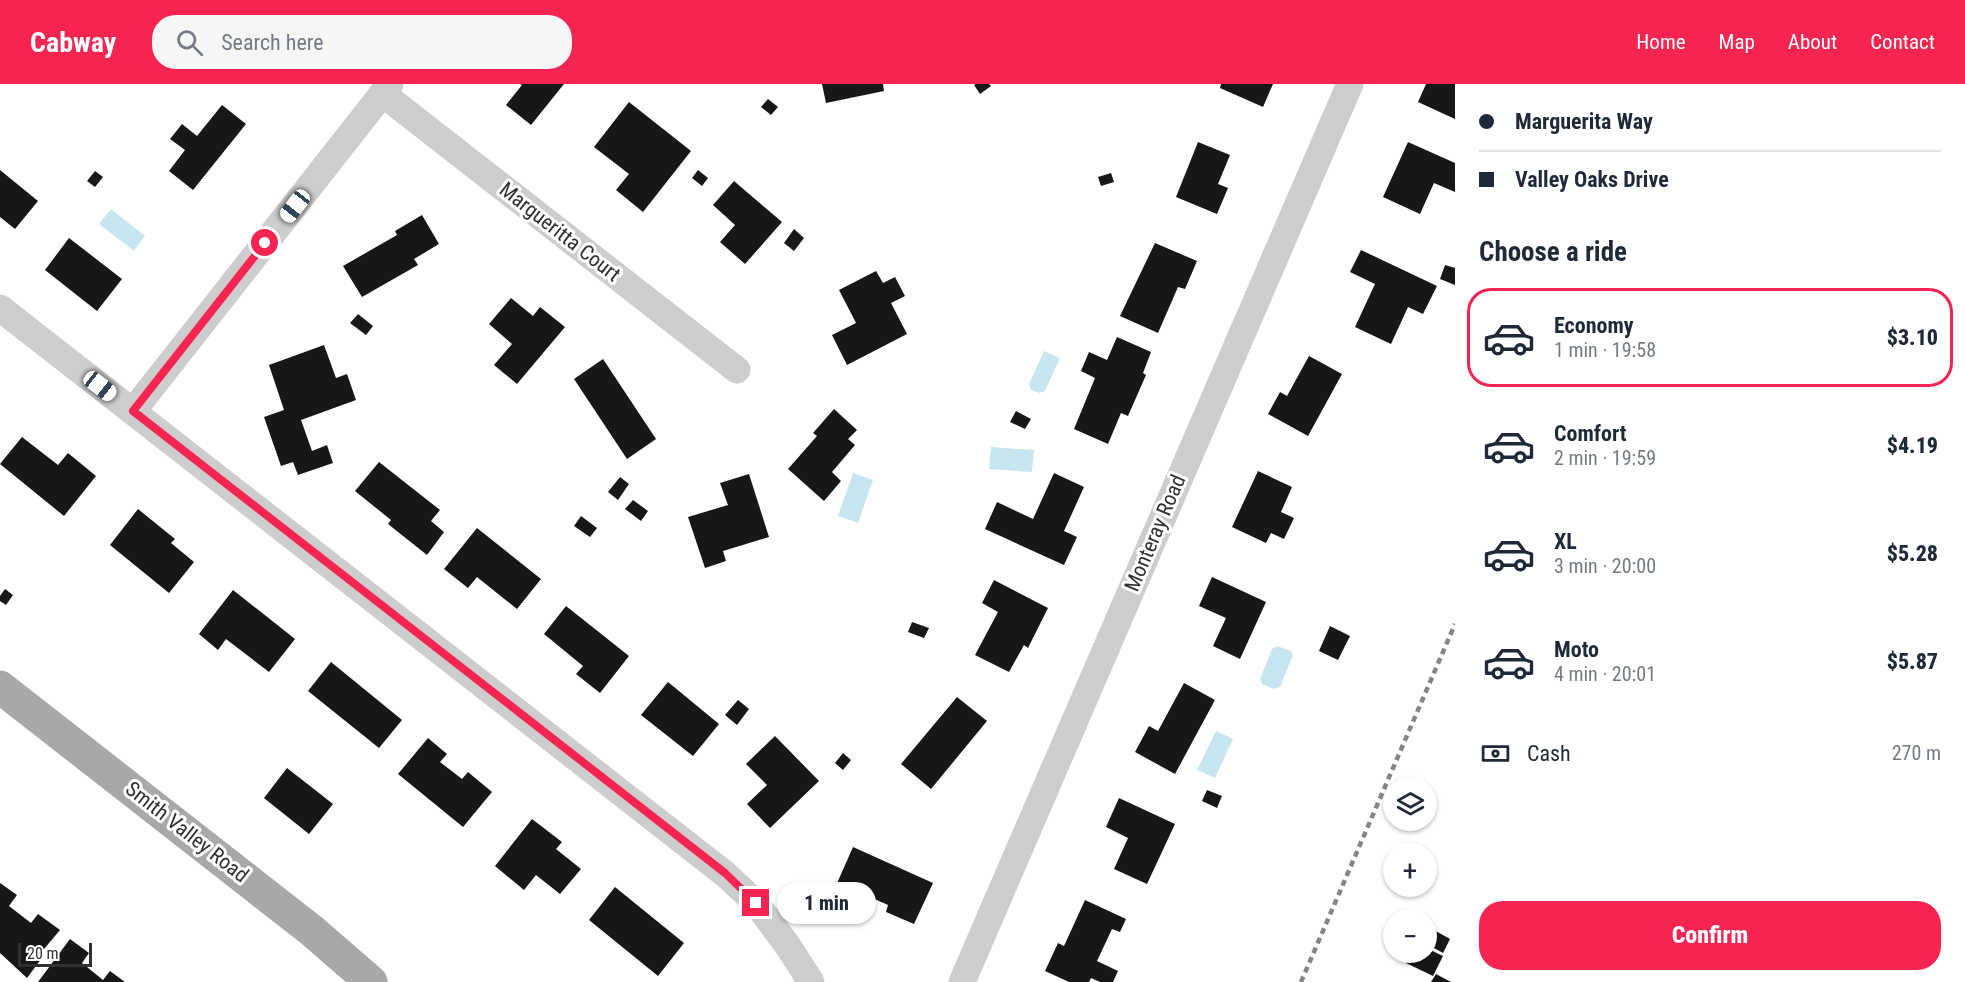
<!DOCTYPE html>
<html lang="en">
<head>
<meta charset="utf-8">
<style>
  :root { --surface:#fff; --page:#f6f6f7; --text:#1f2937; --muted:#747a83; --line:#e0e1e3; --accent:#f62450 }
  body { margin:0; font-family:"Roboto Condensed",sans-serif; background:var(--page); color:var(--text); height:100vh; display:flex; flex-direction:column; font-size:22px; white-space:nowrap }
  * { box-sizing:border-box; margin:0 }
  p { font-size:20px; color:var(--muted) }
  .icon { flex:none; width:33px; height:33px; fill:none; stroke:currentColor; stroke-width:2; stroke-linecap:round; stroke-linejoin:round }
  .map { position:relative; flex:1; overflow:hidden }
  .side { display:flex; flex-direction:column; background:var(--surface); width:510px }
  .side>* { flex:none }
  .guide { display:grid; align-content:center; height:132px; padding:0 24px; background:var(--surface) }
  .fabs { position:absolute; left:1383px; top:693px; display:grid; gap:12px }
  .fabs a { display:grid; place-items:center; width:54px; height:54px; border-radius:50%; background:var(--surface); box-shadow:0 2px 4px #0004; font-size:30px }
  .scale { position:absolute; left:18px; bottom:15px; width:74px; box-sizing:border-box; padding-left:6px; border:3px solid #303030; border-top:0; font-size:16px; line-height:21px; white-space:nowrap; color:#303030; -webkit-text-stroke:4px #fff; paint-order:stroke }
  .end { position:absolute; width:27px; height:27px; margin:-14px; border:8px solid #f62450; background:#fff; box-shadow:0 0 0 3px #fff }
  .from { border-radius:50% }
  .bubble { position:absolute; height:42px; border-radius:21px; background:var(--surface); box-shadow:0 2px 4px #0004; font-size:20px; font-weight:800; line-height:42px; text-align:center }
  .car { position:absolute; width:18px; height:36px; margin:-18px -9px; border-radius:8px; box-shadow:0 0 4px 2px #0007; background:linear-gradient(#fff 24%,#345 0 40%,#fff 0 76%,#345 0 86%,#fff 0) }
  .guide b { display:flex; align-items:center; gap:21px; height:57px; font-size:22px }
  .guide b+b { border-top:2px solid var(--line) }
  .guide i { width:15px; height:15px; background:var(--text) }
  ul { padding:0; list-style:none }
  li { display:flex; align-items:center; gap:18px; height:99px; margin:0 12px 9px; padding:0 12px; border:3px solid transparent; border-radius:24px }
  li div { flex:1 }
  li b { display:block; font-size:22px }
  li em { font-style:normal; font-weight:800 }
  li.active { border-color:var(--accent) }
  li>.icon { width:54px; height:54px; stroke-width:1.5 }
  h2 { padding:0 24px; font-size:27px; line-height:72px }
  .pay { display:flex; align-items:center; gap:15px; height:66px; padding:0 24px; font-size:22px }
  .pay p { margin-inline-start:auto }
  .action { display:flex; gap:12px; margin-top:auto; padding:12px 24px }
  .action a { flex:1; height:69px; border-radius:24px; background:var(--accent); color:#fff; font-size:24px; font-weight:800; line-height:69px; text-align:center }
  header { display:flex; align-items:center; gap:36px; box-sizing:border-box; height:84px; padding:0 30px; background:var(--accent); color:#fff }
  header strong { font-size:28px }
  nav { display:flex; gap:33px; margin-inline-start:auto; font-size:21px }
  .search { width:420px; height:54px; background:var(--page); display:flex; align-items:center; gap:15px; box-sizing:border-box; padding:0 21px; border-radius:24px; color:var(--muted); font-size:22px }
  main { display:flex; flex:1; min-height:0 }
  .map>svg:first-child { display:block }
  .water { fill:#c8e6f0 }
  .building { fill:#171717 }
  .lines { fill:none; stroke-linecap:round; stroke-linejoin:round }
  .minor { stroke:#cdcdcd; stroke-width:27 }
  .major { stroke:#a8a8a8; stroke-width:33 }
  .rail { stroke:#858585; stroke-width:4.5; stroke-dasharray:6 4.5; stroke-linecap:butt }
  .route { stroke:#f62450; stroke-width:8 }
  .labels { text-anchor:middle; stroke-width:6; stroke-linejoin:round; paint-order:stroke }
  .street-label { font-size:21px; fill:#303030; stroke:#fff }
</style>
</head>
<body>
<header>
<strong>Cabway</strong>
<div class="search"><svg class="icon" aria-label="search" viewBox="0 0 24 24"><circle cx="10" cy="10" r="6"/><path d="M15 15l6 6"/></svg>Search here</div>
<nav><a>Home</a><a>Map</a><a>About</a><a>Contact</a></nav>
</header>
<main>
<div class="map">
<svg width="1455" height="898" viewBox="0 0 1455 898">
  <rect width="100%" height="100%" fill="#fff"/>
  <path class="water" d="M 111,125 L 145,152 L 134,167 L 99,140 Z
    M 1044,267 L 1060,274 L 1045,307 L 1039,309 L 1031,306 L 1029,300 Z
    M 991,363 L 1034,366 L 1032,388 L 989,385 Z
    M 853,389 L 873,396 L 858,439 L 838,432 Z
    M 1277,562 L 1291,567 L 1293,571 L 1280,603 L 1274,605 L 1262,600 L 1260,595 L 1272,565 Z
    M 1216,647 L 1233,655 L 1215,694 L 1197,686 Z"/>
  <path class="building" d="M 520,0 L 564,0 L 531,41 L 506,21 L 522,1 Z
    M 822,0 L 883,0 L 884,7 L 826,19 Z
    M 976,0 L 989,0 L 991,2 L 980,10 L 974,1 Z
    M 1221,0 L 1273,0 L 1263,23 L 1220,4 Z
    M 1426,0 L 1455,0 L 1455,35 L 1418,18 Z
    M 768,15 L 778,23 L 771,31 L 761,23 Z
    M 629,18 L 691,67 L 643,128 L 616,106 L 629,90 L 594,63 Z
    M 222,21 L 246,40 L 193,106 L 169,87 L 185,66 L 170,55 L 182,40 L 197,52 Z
    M 1198,58 L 1230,71 L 1218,100 L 1228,104 L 1217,130 L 1176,113 Z
    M 1408,58 L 1455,79 L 1455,108 L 1434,99 L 1420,130 L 1383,113 Z
    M 0,86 L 38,117 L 15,145 L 0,133 Z
    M 698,86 L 708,94 L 702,102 L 692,94 Z
    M 95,87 L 103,93 L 95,103 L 87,97 Z
    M 1111,89 L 1114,98 L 1101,102 L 1098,93 Z
    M 734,97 L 782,138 L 745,180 L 720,158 L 735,141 L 713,121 Z
    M 422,131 L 439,160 L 414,175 L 418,181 L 362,213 L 343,182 L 397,151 L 395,147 Z
    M 794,145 L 804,154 L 794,167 L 784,159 Z
    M 69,154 L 122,195 L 97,227 L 45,186 Z
    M 1155,159 L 1197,177 L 1185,205 L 1178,203 L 1158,249 L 1120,232 Z
    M 1361,166 L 1437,202 L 1423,230 L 1408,223 L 1391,260 L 1355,243 L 1375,200 L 1350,188 Z
    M 1445,181 L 1455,184 L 1455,201 L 1440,195 Z
    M 876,187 L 883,199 L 895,193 L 905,212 L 891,219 L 907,250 L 847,281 L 832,251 L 856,239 L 839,206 Z
    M 511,214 L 533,232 L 540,223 L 565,243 L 517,300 L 494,281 L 512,260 L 489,240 Z
    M 358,230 L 373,242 L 366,251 L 350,239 Z
    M 1117,253 L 1151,268 L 1143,289 L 1146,291 L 1128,332 L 1121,329 L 1108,360 L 1074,345 L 1095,294 L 1081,287 L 1089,268 L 1107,276 Z
    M 324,261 L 336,294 L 347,290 L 356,316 L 301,336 L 312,367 L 327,361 L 333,379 L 298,391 L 293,378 L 281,382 L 264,333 L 284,326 L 269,281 Z
    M 1309,272 L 1342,290 L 1308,352 L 1268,330 L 1280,308 L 1287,312 Z
    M 603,275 L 656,355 L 627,375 L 574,295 Z
    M 834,325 L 857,346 L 848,355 L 855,361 L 832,388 L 841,397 L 824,417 L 788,385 L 817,352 L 813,349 Z
    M 1016,327 L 1031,335 L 1025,345 L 1010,338 Z
    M 22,353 L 58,381 L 68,369 L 96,392 L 64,432 L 0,380 Z
    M 379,378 L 440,426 L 431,437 L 444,448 L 427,471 L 388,440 L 391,436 L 355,407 Z
    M 1258,387 L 1292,403 L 1281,428 L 1294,434 L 1284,455 L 1271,449 L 1266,459 L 1232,443 Z
    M 1054,389 L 1084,403 L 1064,447 L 1077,453 L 1064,481 L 985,445 L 997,418 L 1033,435 Z
    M 749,390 L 769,453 L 723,467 L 726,477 L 705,484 L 688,433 L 728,421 L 720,399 Z
    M 620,393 L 629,400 L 618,416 L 608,408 Z
    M 633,416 L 648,427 L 641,437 L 625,425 Z
    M 138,425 L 175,455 L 171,459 L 194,478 L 169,509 L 110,461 Z
    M 581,432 L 597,444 L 590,453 L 574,442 Z
    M 477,444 L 541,495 L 517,525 L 477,493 L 468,504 L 444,485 Z
    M 1212,493 L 1266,518 L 1240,575 L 1213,562 L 1226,534 L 1199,522 Z
    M 994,496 L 1048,524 L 1028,564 L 1024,561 L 1009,588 L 975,571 L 998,528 L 982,519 Z
    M 5,505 L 13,511 L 6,521 L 0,517 L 0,512 Z
    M 233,506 L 295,555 L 269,588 L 226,555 L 218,566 L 199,550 Z
    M 566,522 L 629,572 L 600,609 L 576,590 L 583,582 L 544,550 Z
    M 912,538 L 929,544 L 924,554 L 908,548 Z
    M 1330,542 L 1350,552 L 1338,576 L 1319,567 Z
    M 331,578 L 402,636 L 379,664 L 308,607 Z
    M 668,598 L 719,640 L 693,672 L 641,631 Z
    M 1184,599 L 1215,616 L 1175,690 L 1135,668 L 1149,642 L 1158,647 Z
    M 957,613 L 987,637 L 931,705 L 901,680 Z
    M 738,616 L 749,625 L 737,641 L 725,631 Z
    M 775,652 L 819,697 L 770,744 L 747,720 L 767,701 L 746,680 Z
    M 428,654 L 447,670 L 440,678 L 462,695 L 468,688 L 492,708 L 463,743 L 398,690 Z
    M 843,669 L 851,676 L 843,686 L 835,679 Z
    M 287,684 L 333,720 L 309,750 L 264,714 Z
    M 1207,706 L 1222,712 L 1217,724 L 1202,717 Z
    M 1119,714 L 1175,740 L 1147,800 L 1114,785 L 1128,754 L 1106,743 Z
    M 532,735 L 562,758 L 556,765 L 581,785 L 560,810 L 536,791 L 524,806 L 495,782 Z
    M 853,763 L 933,799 L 914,840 L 886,828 L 888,821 L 863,810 L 859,818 L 834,806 Z
    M 0,799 L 17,811 L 9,822 L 31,839 L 38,830 L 60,846 L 39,871 L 42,874 L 27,894 L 0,869 Z
    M 615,803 L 684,859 L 658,892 L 589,836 Z
    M 1085,816 L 1126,835 L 1120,848 L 1112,845 L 1097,877 L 1118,887 L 1113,898 L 1100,898 L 1091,894 L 1089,898 L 1069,898 L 1045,887 L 1058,859 L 1064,862 Z
    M 1434,846 L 1450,855 L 1443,869 L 1427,860 Z
    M 70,855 L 89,869 L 82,879 L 103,896 L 110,887 L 125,898 L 38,898 Z
    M 1426,864 L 1443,872 L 1433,892 L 1406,879 L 1411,868 L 1426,868 Z
    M 1436,890 L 1451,898 L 1431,898 Z"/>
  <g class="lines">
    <path class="minor" d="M 383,10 L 737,286
      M 0,224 L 725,790 L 756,819 L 788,862 L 811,898
      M 133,327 L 390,0
      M 962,898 L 1350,0"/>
    <path class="major" d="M 0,603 L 311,846 L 371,898"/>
    <path class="rail" d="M 1301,898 L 1455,540"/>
  </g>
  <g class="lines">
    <path class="route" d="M 265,159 L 133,327 L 725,789 L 756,819"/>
  </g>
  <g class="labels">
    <g class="street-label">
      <text transform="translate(560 148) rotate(38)" y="7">Margueritta Court</text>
      <text transform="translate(1155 449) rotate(-67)" y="7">Monteray Road</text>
      <text transform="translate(187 748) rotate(38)" y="7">Smith Valley Road</text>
    </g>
  </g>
</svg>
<div class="fabs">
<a><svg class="icon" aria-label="layers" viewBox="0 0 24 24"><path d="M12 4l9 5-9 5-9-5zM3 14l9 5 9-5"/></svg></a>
<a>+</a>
<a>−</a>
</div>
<div class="scale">20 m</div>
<i class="end from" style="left:265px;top:159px"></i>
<i class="end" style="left:756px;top:819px"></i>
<div class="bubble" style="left:777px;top:798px;width:99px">1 min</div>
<i class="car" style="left:295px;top:122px;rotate:218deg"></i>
<i class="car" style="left:100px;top:302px;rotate:128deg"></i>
</div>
<section class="side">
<div class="guide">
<b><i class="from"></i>Marguerita Way</b>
<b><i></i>Valley Oaks Drive</b>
</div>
<h2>Choose a ride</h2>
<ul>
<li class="active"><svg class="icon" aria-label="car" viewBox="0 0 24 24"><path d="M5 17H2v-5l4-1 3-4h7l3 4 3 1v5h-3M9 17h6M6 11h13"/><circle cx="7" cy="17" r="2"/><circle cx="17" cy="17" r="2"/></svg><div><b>Economy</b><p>1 min · 19:58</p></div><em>$3.10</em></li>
<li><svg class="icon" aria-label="car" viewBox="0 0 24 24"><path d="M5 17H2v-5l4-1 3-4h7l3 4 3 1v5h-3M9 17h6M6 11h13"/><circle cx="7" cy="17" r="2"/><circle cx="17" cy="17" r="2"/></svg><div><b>Comfort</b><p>2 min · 19:59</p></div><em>$4.19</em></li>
<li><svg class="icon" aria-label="car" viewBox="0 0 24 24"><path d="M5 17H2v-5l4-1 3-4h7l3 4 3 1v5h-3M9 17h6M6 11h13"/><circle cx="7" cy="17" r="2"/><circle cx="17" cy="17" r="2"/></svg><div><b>XL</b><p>3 min · 20:00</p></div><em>$5.28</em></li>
<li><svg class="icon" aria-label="car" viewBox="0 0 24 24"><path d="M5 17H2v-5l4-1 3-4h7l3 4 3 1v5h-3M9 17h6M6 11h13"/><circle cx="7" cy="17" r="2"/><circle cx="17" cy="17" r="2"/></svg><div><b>Moto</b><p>4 min · 20:01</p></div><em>$5.87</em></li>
</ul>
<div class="pay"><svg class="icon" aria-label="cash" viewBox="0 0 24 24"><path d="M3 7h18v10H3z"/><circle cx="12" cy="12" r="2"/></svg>Cash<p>270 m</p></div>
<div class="action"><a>Confirm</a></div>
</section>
</main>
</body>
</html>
